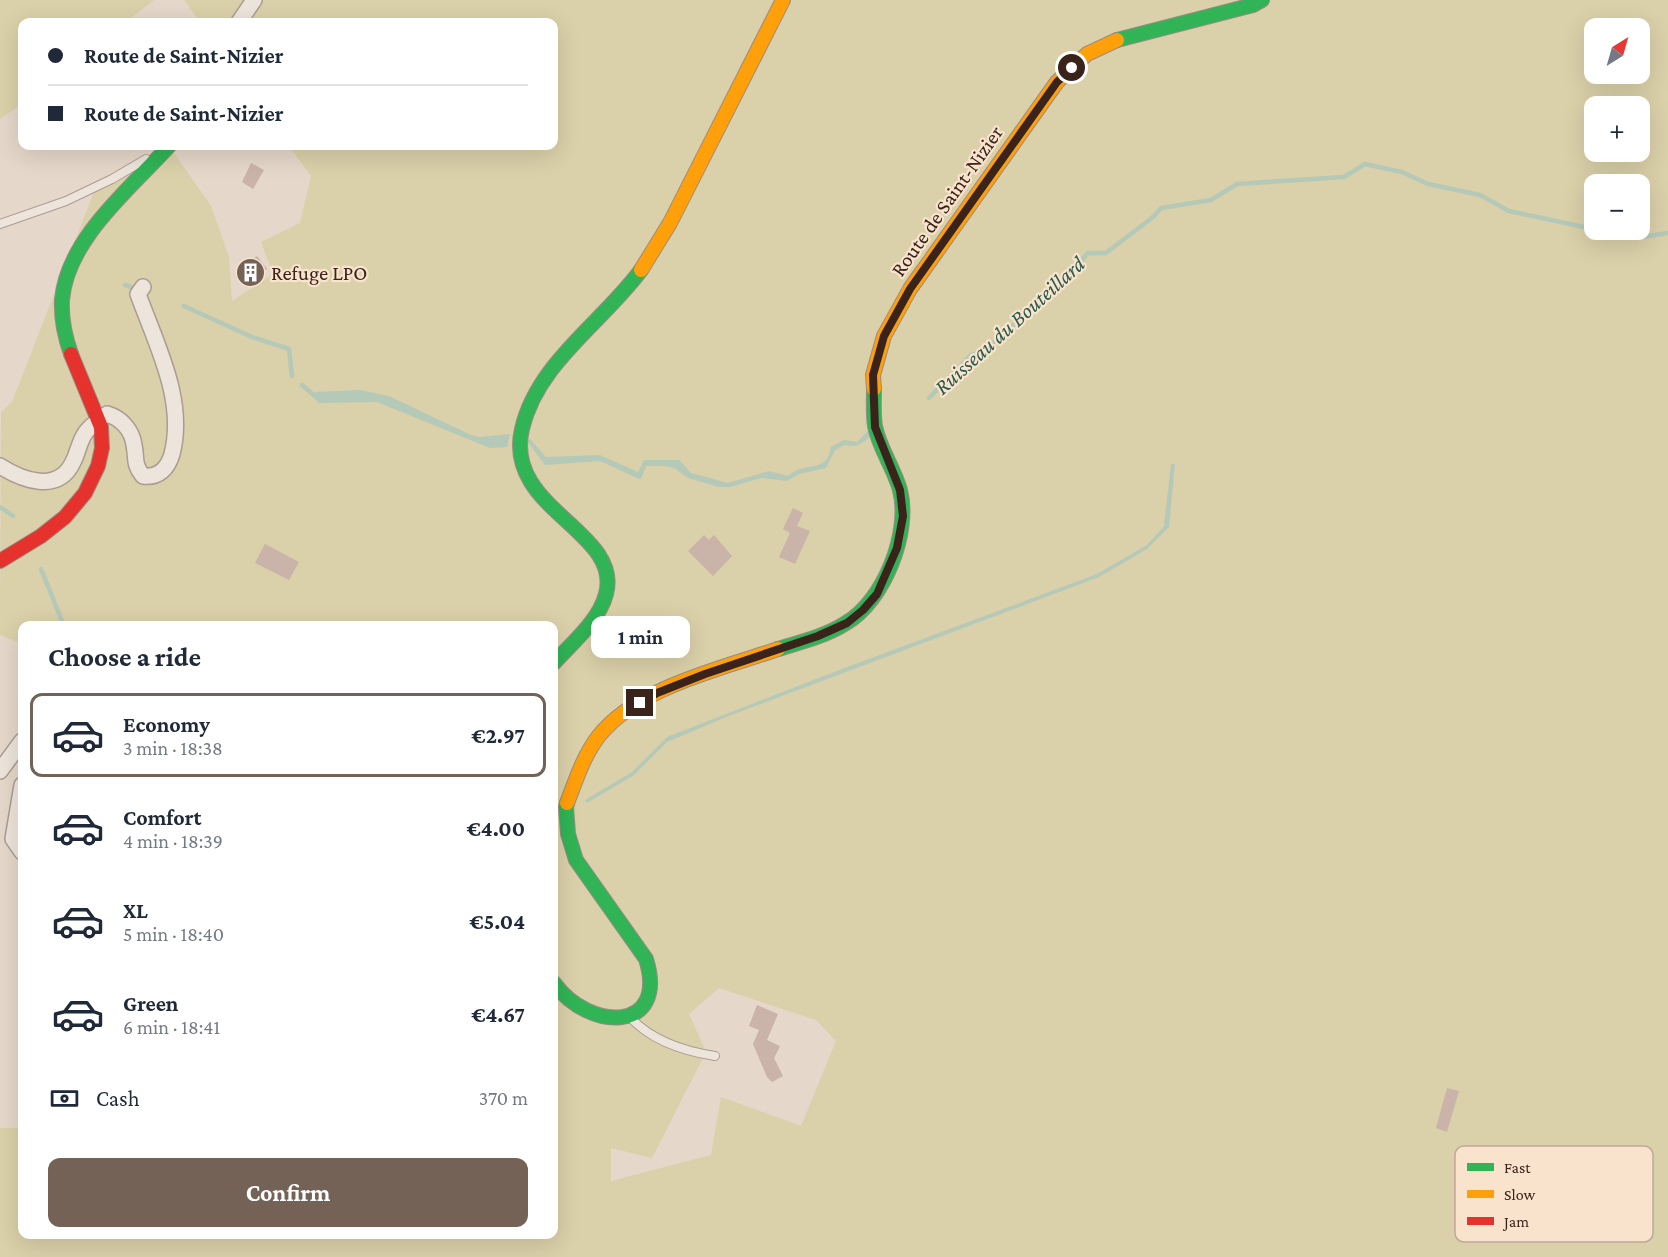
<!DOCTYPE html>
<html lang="en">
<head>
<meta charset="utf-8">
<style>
  :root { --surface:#fff; --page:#f2f2f3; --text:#1f2937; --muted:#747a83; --line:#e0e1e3; --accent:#756257 }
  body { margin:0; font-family:"Crimson Pro",serif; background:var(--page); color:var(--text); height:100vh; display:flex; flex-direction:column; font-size:22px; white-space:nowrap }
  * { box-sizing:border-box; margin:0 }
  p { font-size:20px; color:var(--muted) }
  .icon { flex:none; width:33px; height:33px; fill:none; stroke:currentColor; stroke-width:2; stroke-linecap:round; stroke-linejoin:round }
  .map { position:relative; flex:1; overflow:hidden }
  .details { position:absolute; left:18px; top:621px; width:540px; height:618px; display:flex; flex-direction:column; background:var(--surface); border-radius:12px; box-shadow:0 6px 24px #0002 }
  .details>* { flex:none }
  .banner { position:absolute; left:18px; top:18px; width:540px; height:132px; border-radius:12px; box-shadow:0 6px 24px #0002; display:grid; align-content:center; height:132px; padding:0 30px; background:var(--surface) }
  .needle { width:39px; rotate:37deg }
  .tools { position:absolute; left:1584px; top:18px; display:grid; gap:12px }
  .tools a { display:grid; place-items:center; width:66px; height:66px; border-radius:12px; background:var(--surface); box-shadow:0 6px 24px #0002; font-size:30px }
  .end { position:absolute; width:27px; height:27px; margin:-14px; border:8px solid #39231a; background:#fff; box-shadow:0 0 0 3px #fff }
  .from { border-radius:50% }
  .bubble { position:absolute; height:42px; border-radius:12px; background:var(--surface); box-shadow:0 6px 24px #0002; font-size:20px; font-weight:700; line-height:42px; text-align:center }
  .banner b { display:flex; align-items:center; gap:21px; height:57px; font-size:22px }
  .banner b+b { border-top:2px solid var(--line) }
  .banner i { width:15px; height:15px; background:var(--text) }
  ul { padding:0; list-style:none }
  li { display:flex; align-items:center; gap:18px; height:84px; margin:0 12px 9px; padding:0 18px; border:3px solid transparent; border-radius:12px }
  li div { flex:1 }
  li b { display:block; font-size:22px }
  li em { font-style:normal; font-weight:700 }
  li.current { border-color:var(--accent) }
  li>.icon { width:54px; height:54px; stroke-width:1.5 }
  h2 { padding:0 30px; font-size:27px; line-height:72px }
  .pay { display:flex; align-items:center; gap:15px; height:66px; padding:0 30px; font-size:22px }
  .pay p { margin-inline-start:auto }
  .cta { display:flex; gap:12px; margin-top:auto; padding:12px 30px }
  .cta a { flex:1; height:69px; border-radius:12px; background:var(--accent); color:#fff; font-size:24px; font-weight:700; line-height:69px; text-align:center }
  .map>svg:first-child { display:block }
  .green { fill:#dad0a9; fill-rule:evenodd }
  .water { fill:#b5c9b8 }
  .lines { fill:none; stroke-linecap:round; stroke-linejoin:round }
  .stream { stroke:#b5c9b8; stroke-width:4.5 }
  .building { fill:#cab3a9 }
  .lane-casing { stroke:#aa9c93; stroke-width:10 }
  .street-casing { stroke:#aa9c93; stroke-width:18 }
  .fast-casing { stroke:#998c83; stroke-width:16 }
  .slow-casing { stroke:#998c83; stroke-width:16 }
  .jam-casing { stroke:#998c83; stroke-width:16 }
  .lane { stroke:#ede4db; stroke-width:8 }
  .street { stroke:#ede4db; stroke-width:15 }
  .fast { stroke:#30b455; stroke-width:14 }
  .slow { stroke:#ff9f0a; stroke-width:14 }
  .jam { stroke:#e5322d; stroke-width:14 }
  .route { stroke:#39231a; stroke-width:8 }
  .labels { text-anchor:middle; stroke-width:4.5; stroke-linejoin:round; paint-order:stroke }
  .street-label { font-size:21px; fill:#39231a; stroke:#f9e3cc }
  .poi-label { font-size:21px; fill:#39231a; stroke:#f9e3cc; text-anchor:start }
  .water-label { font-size:22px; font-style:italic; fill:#285a4c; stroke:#f9e3cc }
  .key { fill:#f9e3cc; stroke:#bfa997; stroke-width:1.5 }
  .key-label { font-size:16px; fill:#39231a }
</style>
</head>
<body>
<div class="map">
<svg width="1668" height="1257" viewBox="0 0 1668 1257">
  <rect width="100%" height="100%" fill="#e5d7c9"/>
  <path class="green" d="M 0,0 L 154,0 L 126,22 L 22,22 L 22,104 L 0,119 Z
    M 184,0 L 1668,0 L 1668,1257 L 0,1257 L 0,1128 L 22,1128 L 22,1234 L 554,1234 L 554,626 L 22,626 L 22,644 L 0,635 L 1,412 L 12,402 L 94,192 L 174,153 L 211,206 L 229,257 L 232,301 L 273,274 L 261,242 L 300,223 L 311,176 L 289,146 L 554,146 L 554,22 L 200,22 ZM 1594,28 L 1640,28 L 1640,74 L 1594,74 ZM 1594,106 L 1640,106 L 1640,152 L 1594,152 ZM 1594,184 L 1640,184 L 1640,230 L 1594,230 ZM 719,988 L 816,1020 L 836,1041 L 801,1126 L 721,1097 L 711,1155 L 611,1181 L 611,1148 L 652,1158 L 706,1052 L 689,1014 Z"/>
  <path class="water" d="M 360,390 L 389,396 L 471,435 L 479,437 L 510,434 L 507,447 L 490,448 L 377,402 L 318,403 L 315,392 Z
    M 869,430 L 872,435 C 862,443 858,448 845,445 L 835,450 L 826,468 L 799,474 L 787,481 L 761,478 L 730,487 L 719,487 L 688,478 L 674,468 L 665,466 L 646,466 L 641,479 L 639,479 L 600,461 L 545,465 L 527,441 L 530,439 L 546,457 L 600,455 L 638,472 L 644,460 L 679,460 L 691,473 L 728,483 L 769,471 L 788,476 C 806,460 826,475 831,447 L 844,440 L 857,442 Z
    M 1171,464 L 1175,464 L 1169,527 L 1147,549 L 1099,577 L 731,715 L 667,742 L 634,775 L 587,803 L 585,800 L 632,772 L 667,737 L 842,669 L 1097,574 L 1147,545 L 1164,526 Z"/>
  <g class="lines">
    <path class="stream" d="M 125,285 L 137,289
      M 184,306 L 252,337 L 289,349 L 292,376
      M 302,385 L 317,398 L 322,398
      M 929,398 L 971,355 L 984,352 L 1073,271 L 1088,253 L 1106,253 L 1153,217 L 1161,208 L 1211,200 L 1237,184 L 1344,177 L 1365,164 L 1402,172 L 1428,184 L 1480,195 L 1509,211 L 1636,238 L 1668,233
      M 0,507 L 13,516
      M 41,569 L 64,626"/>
  </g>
  <path class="building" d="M 251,163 L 264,170 L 253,189 L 242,182 Z
    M 257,256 L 267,269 L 245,286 L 239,278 L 240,268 Z
    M 793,508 L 803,513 L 797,526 L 810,531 L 795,564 L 779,557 L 790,533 L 783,529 Z
    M 704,535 L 709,540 L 714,535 L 732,556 L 713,576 L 688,551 Z
    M 265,544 L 299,562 L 289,580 L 255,563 Z
    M 757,1005 L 778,1014 L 767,1040 L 780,1046 L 774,1058 L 783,1076 L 772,1082 L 767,1077 L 753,1044 L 759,1030 L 749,1026 Z
    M 1447,1088 L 1459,1091 L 1447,1132 L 1436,1128 Z"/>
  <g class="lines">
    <defs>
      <path id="lane" d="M 0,224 L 66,201 L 112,179 L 146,159
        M 629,1016 C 651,1041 683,1051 715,1056"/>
      <path id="street" d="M 239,22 L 254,0
        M 0,466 C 22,480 58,494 73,462 C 78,453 79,441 86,432 C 91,425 100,419 107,414 C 121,418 132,430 134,445 C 137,459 133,464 143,476 C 159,478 168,468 172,454 C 186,400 156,344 138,294 L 143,287
        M 0,771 L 22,741
        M 22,785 L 13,839 L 22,852"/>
      <path id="fast" d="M 1117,40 L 1253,5 L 1262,0
        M 71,354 C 65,337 61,318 62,300 C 67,239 131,188 169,146
        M 778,649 C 801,642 826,636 846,623 C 884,601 911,532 900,490 C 894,468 879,448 875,426 C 873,414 874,401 874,389
        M 554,663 C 572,643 599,621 606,594 C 623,531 503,509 522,429 C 537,363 603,322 641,270
        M 554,983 C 589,1032 669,1033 646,959 L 576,860 L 568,834 L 566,807 L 567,803"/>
      <path id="slow" d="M 641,270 L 670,223 L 783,0
        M 874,389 L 873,375 L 884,336 L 910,289 L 1057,82 L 1087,54 L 1117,40
        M 567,803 C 576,780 583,757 598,737 C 637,687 721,669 778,649"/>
      <path id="jam" d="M 0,561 L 41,536 L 65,517 L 85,493 L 98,466 L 102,448 L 101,427 L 71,354"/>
    </defs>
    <use href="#lane" class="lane-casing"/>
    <use href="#street" class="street-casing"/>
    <use href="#fast" class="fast-casing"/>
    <use href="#slow" class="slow-casing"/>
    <use href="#jam" class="jam-casing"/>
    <use href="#lane" class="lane"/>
    <use href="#street" class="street"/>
    <use href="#fast" class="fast"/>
    <use href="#slow" class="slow"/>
    <use href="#jam" class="jam"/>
  </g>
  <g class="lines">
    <path class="route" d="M 640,703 L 657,693 L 705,674 L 818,636 L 847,623 L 863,610 L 877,594 L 897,548 L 903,516 L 900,490 L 875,427 L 873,375 L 884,336 L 910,289 L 1057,82 L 1072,68"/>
  </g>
  <defs>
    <symbol id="building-disc" viewBox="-11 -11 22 22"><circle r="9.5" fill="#756257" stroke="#f9e3cc"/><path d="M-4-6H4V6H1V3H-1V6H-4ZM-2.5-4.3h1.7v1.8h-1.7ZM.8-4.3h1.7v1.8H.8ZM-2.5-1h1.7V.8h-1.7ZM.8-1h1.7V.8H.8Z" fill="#fff"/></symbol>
  </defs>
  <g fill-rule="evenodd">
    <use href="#building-disc" x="234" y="256" width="33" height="33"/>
  </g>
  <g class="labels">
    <g class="street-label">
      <text transform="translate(947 201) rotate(-55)" y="7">Route de Saint-Nizier</text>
    </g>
    <g class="poi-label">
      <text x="271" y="280">Refuge LPO</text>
    </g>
    <g class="water-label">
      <text transform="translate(1009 325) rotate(-42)" y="8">Ruisseau du Bouteillard</text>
    </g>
  </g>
  <rect x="1455" y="1146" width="198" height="96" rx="9" class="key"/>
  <rect x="1467" y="1163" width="27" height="8" fill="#30b455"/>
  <rect x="1467" y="1190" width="27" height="8" fill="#ff9f0a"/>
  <rect x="1467" y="1217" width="27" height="8" fill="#e5322d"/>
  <g class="key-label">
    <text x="1504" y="1173">Fast</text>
    <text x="1504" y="1200">Slow</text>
    <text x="1504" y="1227">Jam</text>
  </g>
</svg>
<div class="tools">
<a><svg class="needle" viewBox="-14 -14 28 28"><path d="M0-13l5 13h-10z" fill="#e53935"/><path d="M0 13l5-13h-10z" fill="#747a83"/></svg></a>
<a>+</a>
<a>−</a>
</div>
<i class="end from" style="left:1072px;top:68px"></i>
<i class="end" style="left:640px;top:703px"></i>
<div class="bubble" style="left:591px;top:616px;width:99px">1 min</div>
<div class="banner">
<b><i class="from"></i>Route de Saint-Nizier</b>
<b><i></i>Route de Saint-Nizier</b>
</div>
<section class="details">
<h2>Choose a ride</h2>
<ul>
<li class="current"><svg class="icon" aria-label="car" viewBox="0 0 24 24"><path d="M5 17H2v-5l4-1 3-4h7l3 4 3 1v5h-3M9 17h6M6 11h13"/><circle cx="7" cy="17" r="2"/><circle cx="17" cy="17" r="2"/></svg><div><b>Economy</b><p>3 min · 18:38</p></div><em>€2.97</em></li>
<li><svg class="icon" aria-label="car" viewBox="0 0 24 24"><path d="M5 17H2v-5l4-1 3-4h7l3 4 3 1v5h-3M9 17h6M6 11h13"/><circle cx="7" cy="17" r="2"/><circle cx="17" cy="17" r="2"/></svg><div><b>Comfort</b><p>4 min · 18:39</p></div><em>€4.00</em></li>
<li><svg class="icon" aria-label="car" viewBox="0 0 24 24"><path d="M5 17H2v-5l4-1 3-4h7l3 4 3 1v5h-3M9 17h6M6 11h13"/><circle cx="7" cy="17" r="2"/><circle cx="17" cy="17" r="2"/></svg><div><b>XL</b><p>5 min · 18:40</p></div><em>€5.04</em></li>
<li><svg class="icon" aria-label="car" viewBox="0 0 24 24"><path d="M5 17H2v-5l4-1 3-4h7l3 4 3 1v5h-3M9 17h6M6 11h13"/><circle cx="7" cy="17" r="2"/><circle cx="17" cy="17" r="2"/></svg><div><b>Green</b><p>6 min · 18:41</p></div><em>€4.67</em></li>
</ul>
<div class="pay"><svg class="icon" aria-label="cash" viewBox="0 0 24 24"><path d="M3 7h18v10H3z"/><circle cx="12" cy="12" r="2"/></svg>Cash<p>370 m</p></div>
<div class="cta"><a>Confirm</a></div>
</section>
</div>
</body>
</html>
